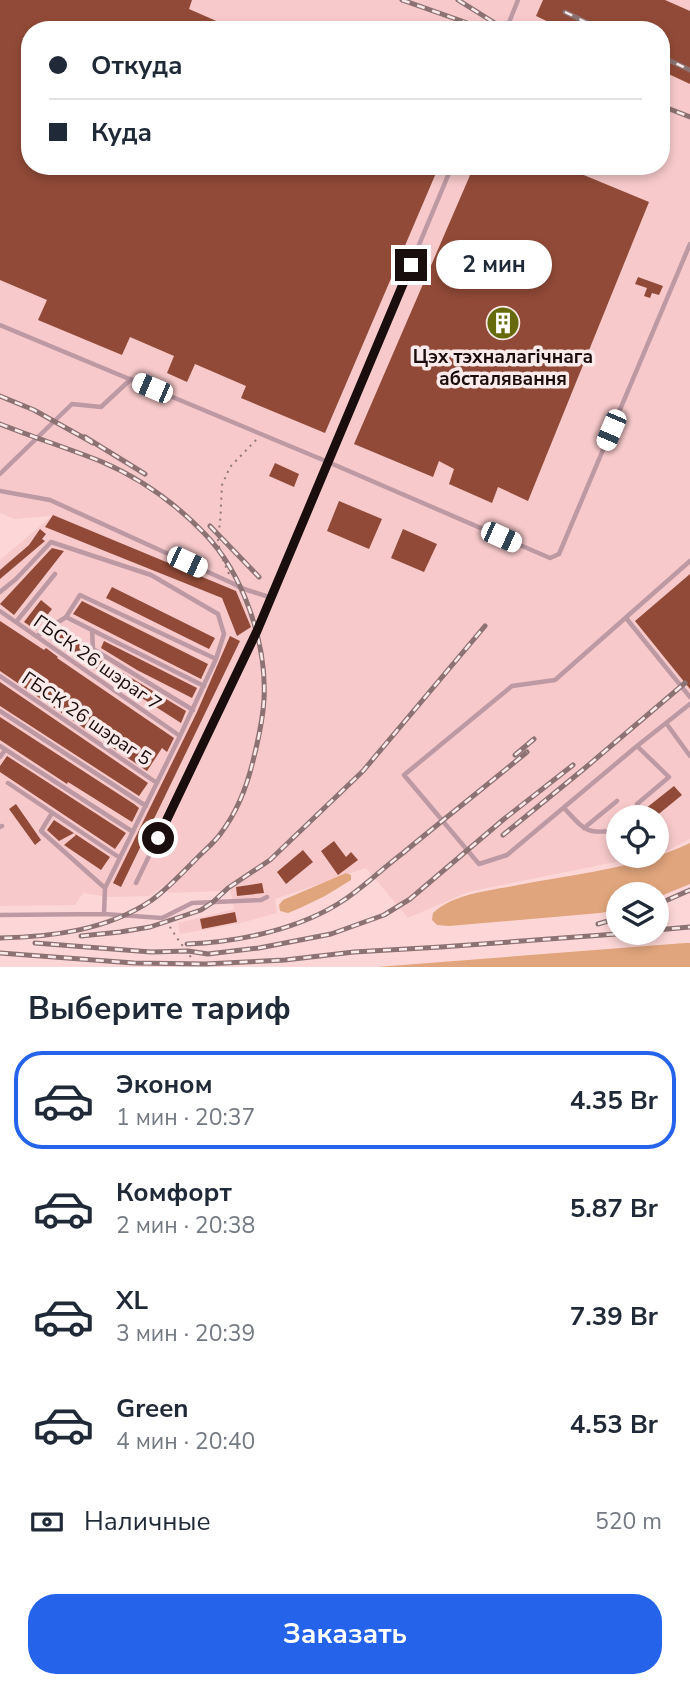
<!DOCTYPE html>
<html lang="ru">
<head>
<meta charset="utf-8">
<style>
  :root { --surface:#fff; --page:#f6f6f7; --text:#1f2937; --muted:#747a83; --line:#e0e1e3; --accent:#2563eb }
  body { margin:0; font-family:"Nunito Sans",sans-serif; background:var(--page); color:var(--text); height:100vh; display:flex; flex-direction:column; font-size:26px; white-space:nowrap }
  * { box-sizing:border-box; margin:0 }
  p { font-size:23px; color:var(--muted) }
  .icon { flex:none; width:38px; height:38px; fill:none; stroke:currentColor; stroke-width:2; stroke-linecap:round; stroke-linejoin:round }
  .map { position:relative; height:967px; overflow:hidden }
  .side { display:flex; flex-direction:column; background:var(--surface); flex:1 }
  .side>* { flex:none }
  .banner { position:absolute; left:21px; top:21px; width:649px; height:154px; border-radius:28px; box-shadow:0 4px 10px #0003; display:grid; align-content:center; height:154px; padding:0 28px; background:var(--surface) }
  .buttons { position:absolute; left:606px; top:805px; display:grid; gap:14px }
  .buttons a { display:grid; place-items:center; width:63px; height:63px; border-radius:50%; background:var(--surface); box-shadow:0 4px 10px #0003; font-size:35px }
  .end { position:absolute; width:32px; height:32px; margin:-16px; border:9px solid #1a0d0e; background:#fff; box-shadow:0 0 0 4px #fff }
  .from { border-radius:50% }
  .bubble { position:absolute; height:49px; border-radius:24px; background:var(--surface); box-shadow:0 4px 10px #0003; font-size:23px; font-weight:700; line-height:49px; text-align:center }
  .car { position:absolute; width:21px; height:42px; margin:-21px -10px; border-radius:9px; box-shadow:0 0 5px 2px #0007; background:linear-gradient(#fff 24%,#345 0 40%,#fff 0 76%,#345 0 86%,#fff 0) }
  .banner b { display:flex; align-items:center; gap:24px; height:66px; font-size:26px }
  .banner b+b { border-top:2px solid var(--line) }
  .banner i { width:18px; height:18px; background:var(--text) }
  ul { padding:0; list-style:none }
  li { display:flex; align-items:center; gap:21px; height:98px; margin:0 14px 10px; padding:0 14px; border:4px solid transparent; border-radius:28px }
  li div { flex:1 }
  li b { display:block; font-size:26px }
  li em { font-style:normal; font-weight:700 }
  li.selected { border-color:var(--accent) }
  li>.icon { width:63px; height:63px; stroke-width:1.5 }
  h2 { padding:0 28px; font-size:32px; line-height:84px }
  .pay { display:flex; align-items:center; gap:18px; height:77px; padding:0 28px; font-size:26px }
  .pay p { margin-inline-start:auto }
  .button { display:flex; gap:14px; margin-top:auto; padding:14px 28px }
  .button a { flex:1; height:80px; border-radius:28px; background:var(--accent); color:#fff; font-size:28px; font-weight:700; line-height:80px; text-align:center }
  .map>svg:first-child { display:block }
  .built { fill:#f7c9ca; fill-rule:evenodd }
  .green { fill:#e0a57c }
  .building { fill:#914a37 }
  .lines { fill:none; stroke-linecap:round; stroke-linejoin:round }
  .path { stroke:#917778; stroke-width:2; stroke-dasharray:2 5; stroke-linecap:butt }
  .service { stroke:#bd99a4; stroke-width:4.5 }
  .rail-casing { stroke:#8c7273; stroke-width:5 }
  .rail { stroke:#faeaea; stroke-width:2.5; stroke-dasharray:8; stroke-linecap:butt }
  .route { stroke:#1a0d0e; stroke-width:9 }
  .labels { text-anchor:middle; stroke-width:7; stroke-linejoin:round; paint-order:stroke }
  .poi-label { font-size:19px; font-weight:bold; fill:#1a0d0e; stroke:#faeaea }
  .street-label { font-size:19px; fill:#1a0d0e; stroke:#faeaea }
</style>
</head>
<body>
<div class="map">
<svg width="690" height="967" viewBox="0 0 690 967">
  <rect width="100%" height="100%" fill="#fdd7d7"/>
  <path class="built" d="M 0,0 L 690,0 L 690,839 L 665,852 L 656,853 L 656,817 L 618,817 L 618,856 L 645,856 L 468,892 L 408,918 L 366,868 L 275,899 L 277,913 L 237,924 L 180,934 L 178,923 L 234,909 L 230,890 L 226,887 L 222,891 L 169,893 L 163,886 L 150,896 L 108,897 L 83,893 L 75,905 L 0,906 L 0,560 L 52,516 L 14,519 L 0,513 ZM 30,30 L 662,30 L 662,166 L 30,166 Z"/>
  <path class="green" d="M 690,843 L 690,884 L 656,898 L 656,894 L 618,894 L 618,910 L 600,913 L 449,926 L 437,925 L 432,920 L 433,913 C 455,893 490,891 518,885 C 575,874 638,868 690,843 Z
    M 346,873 L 351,875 L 351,880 L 325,896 L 300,908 L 288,913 L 280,911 L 279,905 L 283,900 Z
    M 685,943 L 690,943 L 690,967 L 377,967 Z"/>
  <path class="building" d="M 0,0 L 192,0 L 189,9 L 237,30 L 30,30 L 30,166 L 439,166 L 325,433 L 241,398 L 246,386 L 195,364 L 187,382 L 167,373 L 174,356 L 130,337 L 122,355 L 38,320 L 47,300 L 0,280 Z
    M 543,0 L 665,0 L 690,11 L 690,84 L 662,71 L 662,30 L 566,30 L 536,16 Z
    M 474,166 L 562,166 L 649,202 L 528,501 L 498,487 L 492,503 L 449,484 L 454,469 L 439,461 L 433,477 L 354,444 Z
    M 638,277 L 663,286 L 659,295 L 652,293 L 650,298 L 644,296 L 647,288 L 635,284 Z
    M 275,463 L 299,474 L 294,487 L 269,476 Z
    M 339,501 L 382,519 L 369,549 L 327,531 Z
    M 53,515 L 236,591 L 251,627 L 237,636 L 222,598 L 45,527 Z
    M 40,529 L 46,534 L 42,539 L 45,541 L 0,579 L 0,570 L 29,545 Z
    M 403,529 L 437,544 L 424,572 L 391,558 Z
    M 52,548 L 64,551 L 14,615 L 0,604 Z
    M 690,574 L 690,689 L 635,621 Z
    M 112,587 L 215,638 L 209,649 L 106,598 Z
    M 41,600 L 52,609 L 36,630 L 24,622 Z
    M 82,601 L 208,664 L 201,679 L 73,614 Z
    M 0,621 L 44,650 L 46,648 L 58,657 L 57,658 L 174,738 L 167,752 L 162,748 L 147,771 L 0,671 Z
    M 57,630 L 88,650 L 90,653 L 186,711 L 181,723 L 51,640 Z
    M 230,636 L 240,641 L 121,887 L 113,883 L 197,712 Z
    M 104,641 L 197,688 L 192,698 L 137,670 L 101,648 Z
    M 0,682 L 148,783 L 139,796 L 0,706 Z
    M 0,717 L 134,804 L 139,808 L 132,822 L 68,782 L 67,784 L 0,740 Z
    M 7,756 L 126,833 L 115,849 L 0,772 L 0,766 Z
    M 674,786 L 682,795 L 655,817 L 652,817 L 645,809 Z
    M 16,804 L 41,840 L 35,845 L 9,809 Z
    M 54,820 L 110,857 L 101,870 L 64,845 L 76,835 L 74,833 L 59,841 L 47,830 Z
    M 334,841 L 346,857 L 351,852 L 358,860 L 338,875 L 321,851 Z
    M 303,850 L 313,862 L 286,884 L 277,872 Z
    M 262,883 L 264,893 L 237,896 L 236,887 Z
    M 235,912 L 237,922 L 202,929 L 200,919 Z"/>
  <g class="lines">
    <path class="path" d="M 229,574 L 220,553 L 217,533 L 220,525 L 222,485 L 230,467 L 256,440
      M 166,921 L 181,944 L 188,951 L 195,967"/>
    <path class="service" d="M 506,30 L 518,0
      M 0,325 L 328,462 L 452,166
      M 0,474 L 72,404 L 101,407 L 131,379
      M 0,491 L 50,500 L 232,583 L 241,588 L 272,598
      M 0,592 L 16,579 L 51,542 L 151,575 L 218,614 L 224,634 L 216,659 L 180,736 L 105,888 L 104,914
      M 0,611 L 180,736
      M 66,617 L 204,686
      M 626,618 L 690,697
      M 16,622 L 55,574
      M 92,630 L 93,649 L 193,710
      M 37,636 L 66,617 L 80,595 L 216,659
      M 0,676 L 157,783
      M 0,711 L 146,806
      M 666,723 L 690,704
      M 0,746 L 133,832
      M 637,746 L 666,723 L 690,756
      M 0,757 L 5,750
      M 8,783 L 120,858
      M 564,808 C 585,830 585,835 618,830
      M 52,813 L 41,831 L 105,888
      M 644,817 L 637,804 L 669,777 L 637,746 L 507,855 L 479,864 L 404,775 L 512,686 L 555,680 L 690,561
      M 0,827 L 2,826
      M 584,828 L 617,801
      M 136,883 L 257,631 L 328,462 L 550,558 L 559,554 L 690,244
      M 0,915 L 104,914 L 162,918 L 192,903 L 261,900 L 267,897"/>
    <defs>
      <path id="rail" d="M 402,0 L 473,25
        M 458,0 L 506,30
        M 565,12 L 602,30
        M 662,57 L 690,70
        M 662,106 L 690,117
        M 0,396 L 34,410 L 93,443
        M 0,424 C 33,437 67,448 100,461 C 138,477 175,503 204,533 C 243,573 267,643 264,699 C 263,720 258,741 253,761 C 247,786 237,812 221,833 C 215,842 206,849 199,856 C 184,871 170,887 152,900 C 108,930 52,937 0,938
        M 85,437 L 145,474
        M 210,526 L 259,577
        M 515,755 L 534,739
        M 503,835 L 585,768 L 685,683
        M 656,905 L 690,890
        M 598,924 L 618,918
        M 656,930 L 690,927
        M 81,936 L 120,932 L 150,927 L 201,910 L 213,902 L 228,888 L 270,860 L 363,771 L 485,626
        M 35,943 L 151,952 L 188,951 L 208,954 L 259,948 L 331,934 L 384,915 L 410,899 L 504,819 L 573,765
        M 187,944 C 239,942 301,929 344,900 C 365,886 383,868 403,853 C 444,819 486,786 527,752
        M 0,953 L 134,963 L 205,964 L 285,960 L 354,952 L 441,947 L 630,933"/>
    </defs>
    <use href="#rail" class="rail-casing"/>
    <use href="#rail" class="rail"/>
  </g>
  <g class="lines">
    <path class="route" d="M 158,838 L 257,631 L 411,265"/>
  </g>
  <defs>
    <symbol id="building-disc" viewBox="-11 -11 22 22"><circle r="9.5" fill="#666a0a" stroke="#faeaea"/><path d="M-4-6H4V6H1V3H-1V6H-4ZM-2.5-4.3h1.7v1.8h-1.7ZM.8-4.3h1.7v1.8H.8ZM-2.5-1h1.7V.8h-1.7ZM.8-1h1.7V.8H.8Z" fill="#fff"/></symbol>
  </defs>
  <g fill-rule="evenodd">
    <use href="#building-disc" x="484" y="304" width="38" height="38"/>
  </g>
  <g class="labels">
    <g class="poi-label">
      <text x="503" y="363">Цэх тэхналагічнага<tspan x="503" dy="22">абсталявання</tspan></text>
    </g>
    <g class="street-label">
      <text transform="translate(98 662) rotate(35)" y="7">ГБСК 26 шэраг 7</text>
      <text transform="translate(87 718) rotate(34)" y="7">ГБСК 26 шэраг 5</text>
    </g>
  </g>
</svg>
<div class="buttons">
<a><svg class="icon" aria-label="locate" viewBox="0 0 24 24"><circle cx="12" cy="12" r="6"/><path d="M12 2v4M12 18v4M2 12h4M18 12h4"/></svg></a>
<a><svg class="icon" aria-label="layers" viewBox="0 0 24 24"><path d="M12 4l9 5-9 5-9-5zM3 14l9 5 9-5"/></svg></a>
</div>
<i class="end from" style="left:158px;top:838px"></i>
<i class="end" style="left:411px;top:265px"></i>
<div class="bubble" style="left:436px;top:240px;width:116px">2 мин</div>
<i class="car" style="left:152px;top:388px;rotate:293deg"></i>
<i class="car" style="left:611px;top:430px;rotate:203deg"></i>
<i class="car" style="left:501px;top:537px;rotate:114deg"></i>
<i class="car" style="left:187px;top:562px;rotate:115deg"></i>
<div class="banner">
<b><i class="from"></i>Откуда</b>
<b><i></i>Куда</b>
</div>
</div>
<section class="side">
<h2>Выберите тариф</h2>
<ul>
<li class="selected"><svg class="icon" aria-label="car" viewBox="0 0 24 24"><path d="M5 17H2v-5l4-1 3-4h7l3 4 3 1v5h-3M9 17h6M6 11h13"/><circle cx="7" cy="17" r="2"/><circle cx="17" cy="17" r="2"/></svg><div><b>Эконом</b><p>1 мин · 20:37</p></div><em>4.35 Br</em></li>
<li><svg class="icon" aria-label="car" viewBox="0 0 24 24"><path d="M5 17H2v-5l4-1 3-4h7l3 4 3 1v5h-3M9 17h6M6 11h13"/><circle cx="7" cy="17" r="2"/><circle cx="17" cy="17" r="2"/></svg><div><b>Комфорт</b><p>2 мин · 20:38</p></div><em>5.87 Br</em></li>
<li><svg class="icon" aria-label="car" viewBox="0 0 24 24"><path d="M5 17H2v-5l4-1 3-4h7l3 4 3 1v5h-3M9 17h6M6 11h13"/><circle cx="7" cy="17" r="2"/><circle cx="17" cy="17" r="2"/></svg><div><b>XL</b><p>3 мин · 20:39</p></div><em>7.39 Br</em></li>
<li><svg class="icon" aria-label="car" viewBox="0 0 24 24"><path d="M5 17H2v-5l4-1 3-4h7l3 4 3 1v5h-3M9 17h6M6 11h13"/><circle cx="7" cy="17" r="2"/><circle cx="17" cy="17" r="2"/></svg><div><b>Green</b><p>4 мин · 20:40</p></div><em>4.53 Br</em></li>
</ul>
<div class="pay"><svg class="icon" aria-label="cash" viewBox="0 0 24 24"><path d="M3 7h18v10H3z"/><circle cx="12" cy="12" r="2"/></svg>Наличные<p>520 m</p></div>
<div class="button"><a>Заказать</a></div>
</section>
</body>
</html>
